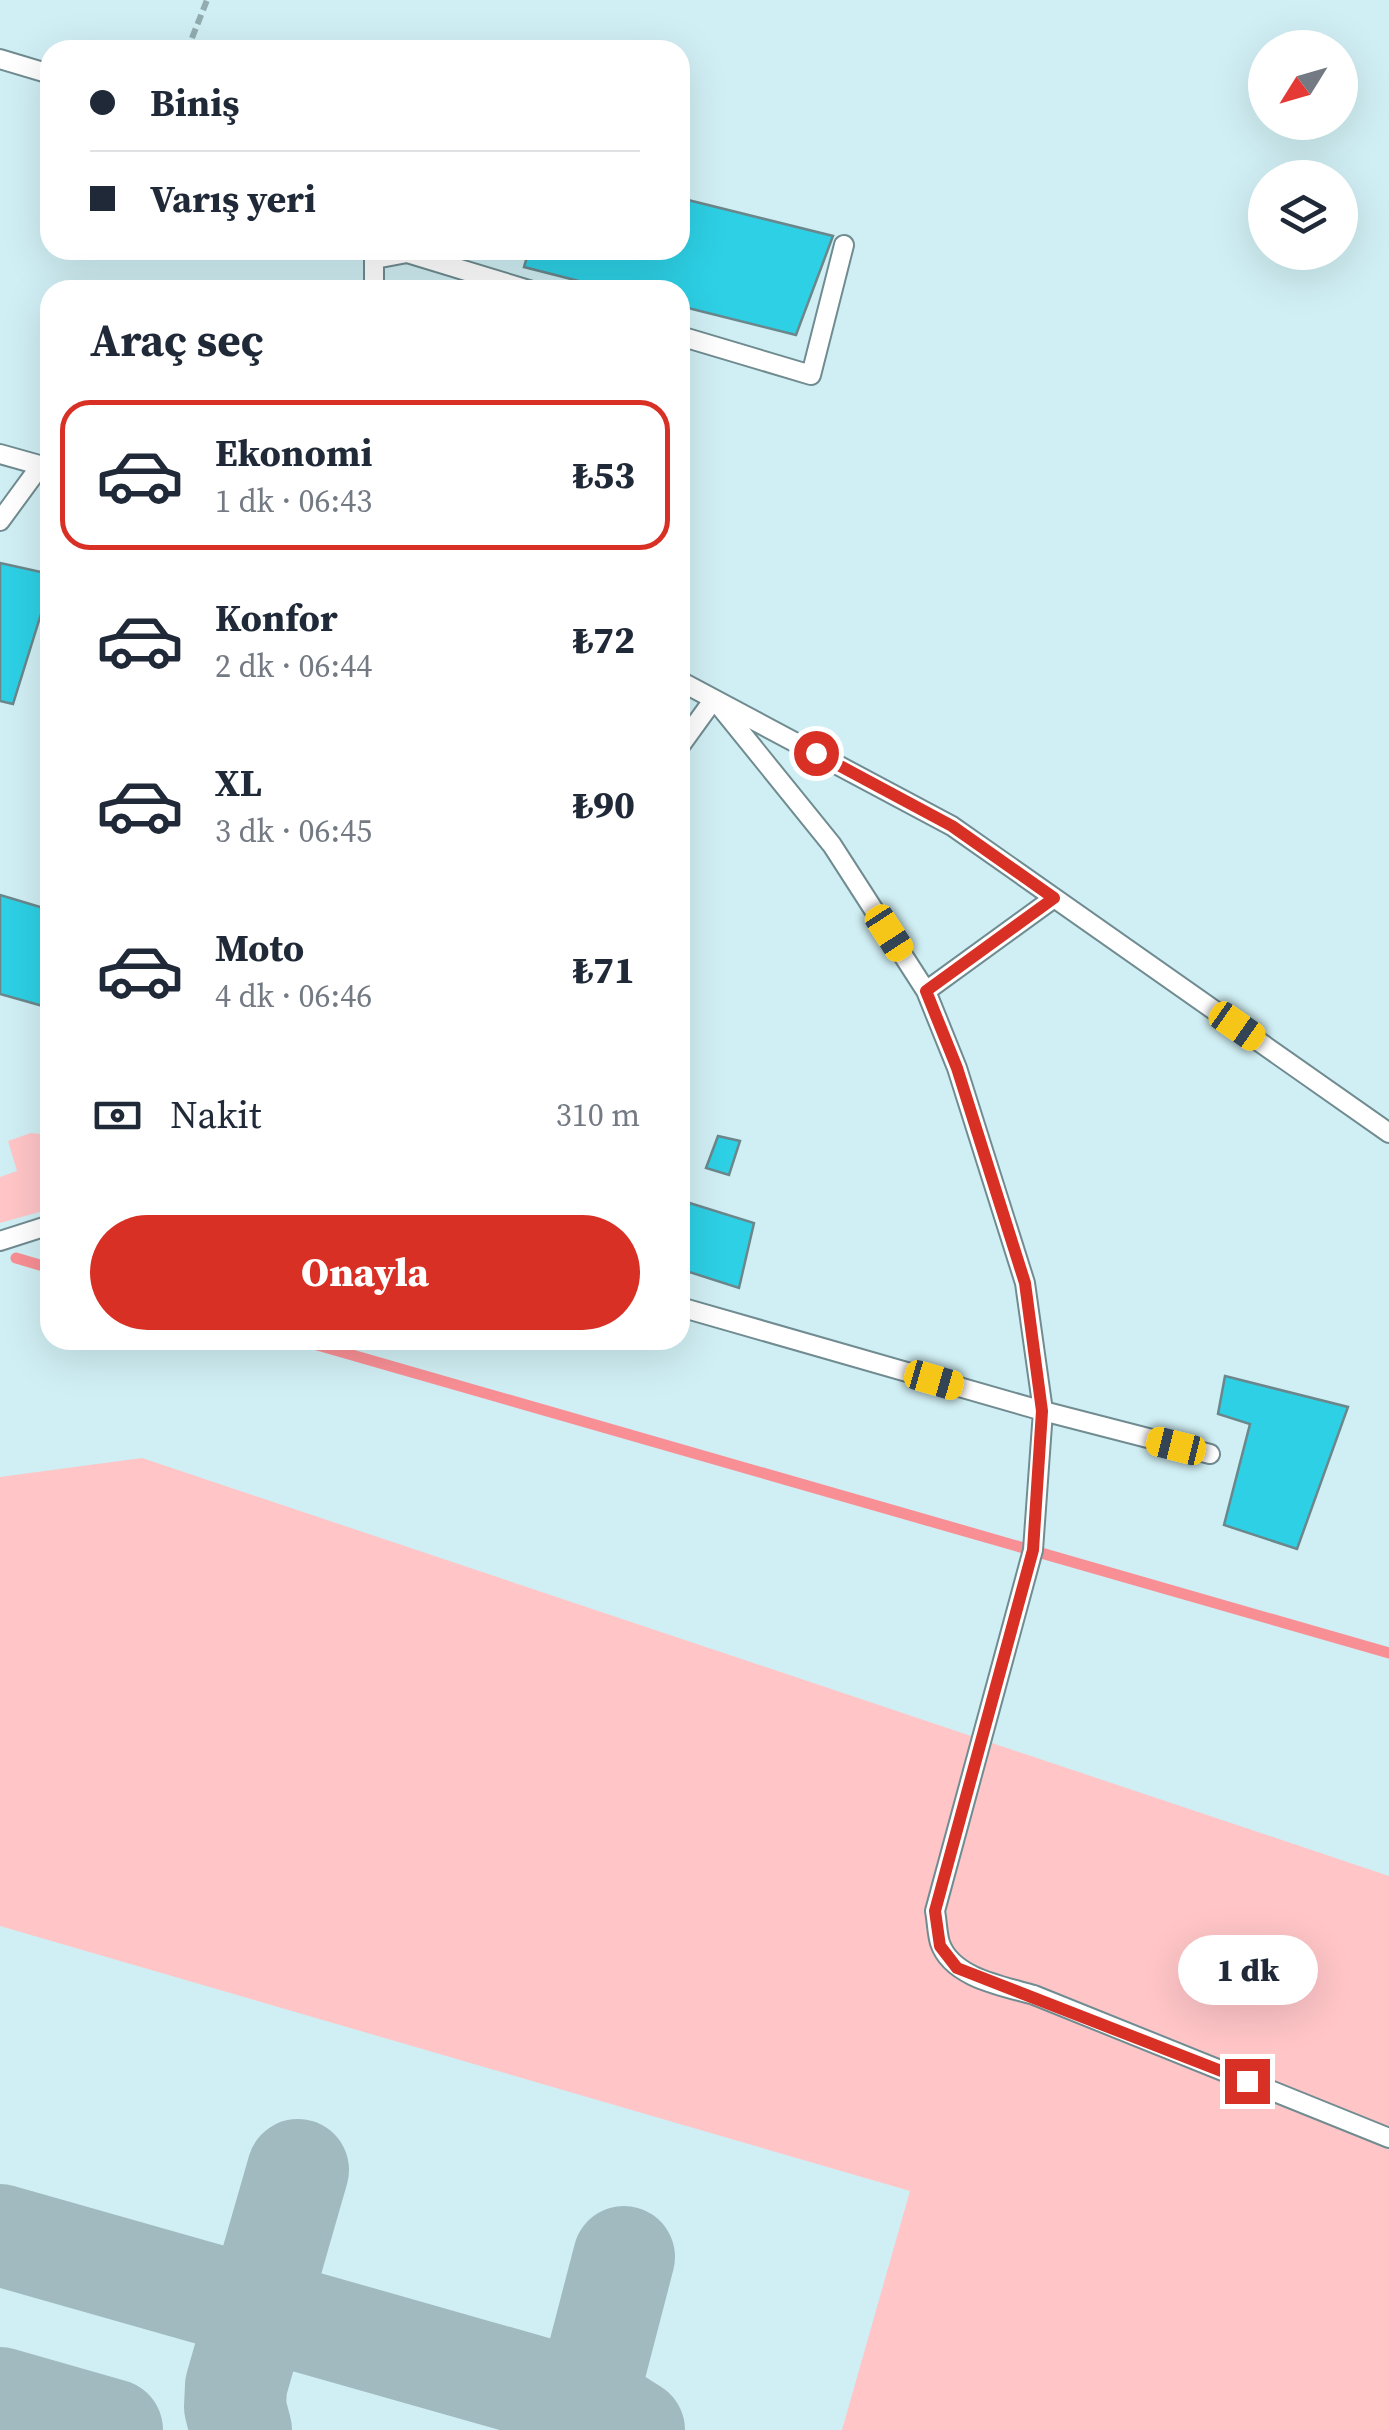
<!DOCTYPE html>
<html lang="tr">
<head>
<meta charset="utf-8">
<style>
  :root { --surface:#fff; --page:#f2f2f3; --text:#1f2937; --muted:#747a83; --line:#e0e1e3; --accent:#d93025 }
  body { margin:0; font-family:"Source Serif 4",serif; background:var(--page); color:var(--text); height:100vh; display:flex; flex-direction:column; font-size:38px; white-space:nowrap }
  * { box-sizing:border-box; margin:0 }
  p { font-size:32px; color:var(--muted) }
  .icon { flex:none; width:55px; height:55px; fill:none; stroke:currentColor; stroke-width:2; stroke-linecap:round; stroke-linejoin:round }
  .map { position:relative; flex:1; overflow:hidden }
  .sheet { position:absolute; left:40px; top:280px; width:650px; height:1070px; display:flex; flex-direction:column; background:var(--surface); border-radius:30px; box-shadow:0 10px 40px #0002 }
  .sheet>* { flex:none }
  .banner { position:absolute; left:40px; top:40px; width:650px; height:220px; border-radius:30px; box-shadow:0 10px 40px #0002; display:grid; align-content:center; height:220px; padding:0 50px; background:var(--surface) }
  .needle { width:65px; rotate:233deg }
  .fabs { position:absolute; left:1248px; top:30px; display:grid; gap:20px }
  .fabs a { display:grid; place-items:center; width:110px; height:110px; border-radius:50%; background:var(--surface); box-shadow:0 10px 40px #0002; font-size:50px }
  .end { position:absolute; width:45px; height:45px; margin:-22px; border:12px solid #d93025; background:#fff; box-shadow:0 0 0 5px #fff }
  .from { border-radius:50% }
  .bubble { position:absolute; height:70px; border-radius:35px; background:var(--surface); box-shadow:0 10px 40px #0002; font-size:32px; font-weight:800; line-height:70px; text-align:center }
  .car { position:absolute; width:30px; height:60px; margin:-30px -15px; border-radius:12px; box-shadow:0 0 8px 2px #0007; background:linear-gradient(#f5c518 24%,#345 0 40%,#f5c518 0 76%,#345 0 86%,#f5c518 0) }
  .banner b { display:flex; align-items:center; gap:35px; height:95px; font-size:38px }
  .banner b+b { border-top:2px solid var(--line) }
  .banner i { width:25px; height:25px; background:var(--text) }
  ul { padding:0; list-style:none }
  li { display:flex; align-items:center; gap:30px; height:150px; margin:0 20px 15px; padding:0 30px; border:5px solid transparent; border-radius:30px }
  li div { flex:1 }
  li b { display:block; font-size:38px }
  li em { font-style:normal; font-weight:800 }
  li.on { border-color:var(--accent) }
  li>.icon { width:90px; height:90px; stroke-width:1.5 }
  h2 { padding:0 50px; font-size:45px; line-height:120px }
  .pay { display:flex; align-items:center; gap:25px; height:110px; padding:0 50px; font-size:38px }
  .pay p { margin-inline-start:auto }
  .button { display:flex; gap:20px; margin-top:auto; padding:20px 50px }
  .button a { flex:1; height:115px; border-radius:60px; background:var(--accent); color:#fff; font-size:40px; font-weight:800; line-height:115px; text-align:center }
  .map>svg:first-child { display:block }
  .green { fill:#ffc5c7 }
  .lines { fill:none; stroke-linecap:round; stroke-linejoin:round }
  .stream { stroke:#f88f95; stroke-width:11 }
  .taxiway { stroke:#a0babf; stroke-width:102 }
  .building { fill:#2dd0e5; stroke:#6b878c; stroke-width:2.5 }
  .service-casing { stroke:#708c91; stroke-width:22 }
  .path { stroke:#93acb0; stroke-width:6; stroke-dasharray:10 5; stroke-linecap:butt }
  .service { stroke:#fff; stroke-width:18 }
  .route { stroke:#d93025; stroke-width:12 }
</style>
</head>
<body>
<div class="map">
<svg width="1389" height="2430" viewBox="0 0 1389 2430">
  <rect width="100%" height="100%" fill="#d0eff4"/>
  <path class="green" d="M 31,1133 L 50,1135 L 50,1209 L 0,1223 L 0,1177 L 17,1171 L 8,1141 Z
    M 142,1458 L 1389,1876 L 1389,2430 L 842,2430 L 910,2191 L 0,1926 L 0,1477 Z"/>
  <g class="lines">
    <path class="stream" d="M 16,1258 L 50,1268
      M 300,1340 L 1389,1653"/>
    <path class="taxiway" d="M 0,2235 L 570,2397 L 593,2404 L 634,2430
      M 0,2398 L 112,2430
      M 241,2430 L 235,2407 L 236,2386 L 298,2170
      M 579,2430 L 624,2257"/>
  </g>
  <path class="building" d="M 680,198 L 833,236 L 796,335 L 680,306 L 680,290 L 614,290 L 524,267 L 529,250 L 680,250 Z
    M 0,563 L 50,574 L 50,585 L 13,704 L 0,701 Z
    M 0,895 L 50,910 L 50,1008 L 0,994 Z
    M 718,1136 L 740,1141 L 729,1175 L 706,1168 Z
    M 680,1200 L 754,1223 L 739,1288 L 680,1269 Z
    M 1225,1376 L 1348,1407 L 1297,1549 L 1224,1525 L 1250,1424 L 1218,1414 Z"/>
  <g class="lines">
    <defs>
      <path id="service" d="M 0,59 L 50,74
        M 375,259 L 407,253 L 529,290
        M 374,290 L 374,251
        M 680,336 L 811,375 L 844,245
        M 0,454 L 50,468
        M 0,521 L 41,465
        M 680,681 L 952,826 L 1389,1133
        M 680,746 L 714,699 L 832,845 L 926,991 L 957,1068 L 1025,1283 L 1043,1411 L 1033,1550 L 935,1911 C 937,1921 937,1933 940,1943 C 952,1978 1003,1986 1034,1995 L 1389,2138
        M 926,991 L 1054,898
        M 0,1241 L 50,1225
        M 680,1307 L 1043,1411 L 1210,1454"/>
    </defs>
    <use href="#service" class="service-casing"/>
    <path class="path" d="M 192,38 L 207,0"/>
    <use href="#service" class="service"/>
  </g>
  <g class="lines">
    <path class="route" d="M 816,753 L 952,826 L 1054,898 L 926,991 L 957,1068 L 1025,1283 L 1042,1411 L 1033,1550 L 935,1911 L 940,1946 L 957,1968 L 1247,2081"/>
  </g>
</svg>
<div class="fabs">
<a><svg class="needle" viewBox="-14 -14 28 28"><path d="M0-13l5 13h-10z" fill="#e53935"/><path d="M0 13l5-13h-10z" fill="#747a83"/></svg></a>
<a><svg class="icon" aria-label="layers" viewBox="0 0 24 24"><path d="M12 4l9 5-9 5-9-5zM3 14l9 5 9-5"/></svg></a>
</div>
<i class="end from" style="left:816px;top:753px"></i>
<i class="end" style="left:1247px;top:2081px"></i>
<div class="bubble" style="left:1178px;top:1935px;width:140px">1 dk</div>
<i class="car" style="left:889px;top:933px;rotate:147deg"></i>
<i class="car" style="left:1237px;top:1026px;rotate:125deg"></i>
<i class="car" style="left:934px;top:1380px;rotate:106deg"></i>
<i class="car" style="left:1176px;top:1446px;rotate:284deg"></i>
<div class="banner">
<b><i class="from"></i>Biniş</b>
<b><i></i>Varış yeri</b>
</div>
<section class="sheet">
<h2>Araç seç</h2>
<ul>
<li class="on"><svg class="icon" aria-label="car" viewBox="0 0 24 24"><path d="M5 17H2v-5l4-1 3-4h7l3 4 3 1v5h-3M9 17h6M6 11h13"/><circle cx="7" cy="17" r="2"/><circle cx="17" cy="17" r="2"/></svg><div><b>Ekonomi</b><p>1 dk · 06:43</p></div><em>₺53</em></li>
<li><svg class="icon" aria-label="car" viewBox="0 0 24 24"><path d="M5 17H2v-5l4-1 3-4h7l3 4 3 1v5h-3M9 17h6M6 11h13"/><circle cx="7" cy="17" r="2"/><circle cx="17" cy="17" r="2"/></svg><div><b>Konfor</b><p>2 dk · 06:44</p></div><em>₺72</em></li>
<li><svg class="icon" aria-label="car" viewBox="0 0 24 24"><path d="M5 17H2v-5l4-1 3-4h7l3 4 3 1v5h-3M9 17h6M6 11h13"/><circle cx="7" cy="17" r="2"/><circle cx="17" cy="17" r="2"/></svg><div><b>XL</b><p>3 dk · 06:45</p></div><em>₺90</em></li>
<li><svg class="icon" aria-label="car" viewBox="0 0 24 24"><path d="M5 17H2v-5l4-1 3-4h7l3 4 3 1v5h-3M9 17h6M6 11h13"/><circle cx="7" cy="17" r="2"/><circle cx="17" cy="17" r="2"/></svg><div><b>Moto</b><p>4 dk · 06:46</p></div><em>₺71</em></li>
</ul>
<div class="pay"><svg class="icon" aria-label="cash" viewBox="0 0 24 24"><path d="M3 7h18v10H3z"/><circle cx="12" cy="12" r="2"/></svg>Nakit<p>310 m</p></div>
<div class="button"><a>Onayla</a></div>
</section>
</div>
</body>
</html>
